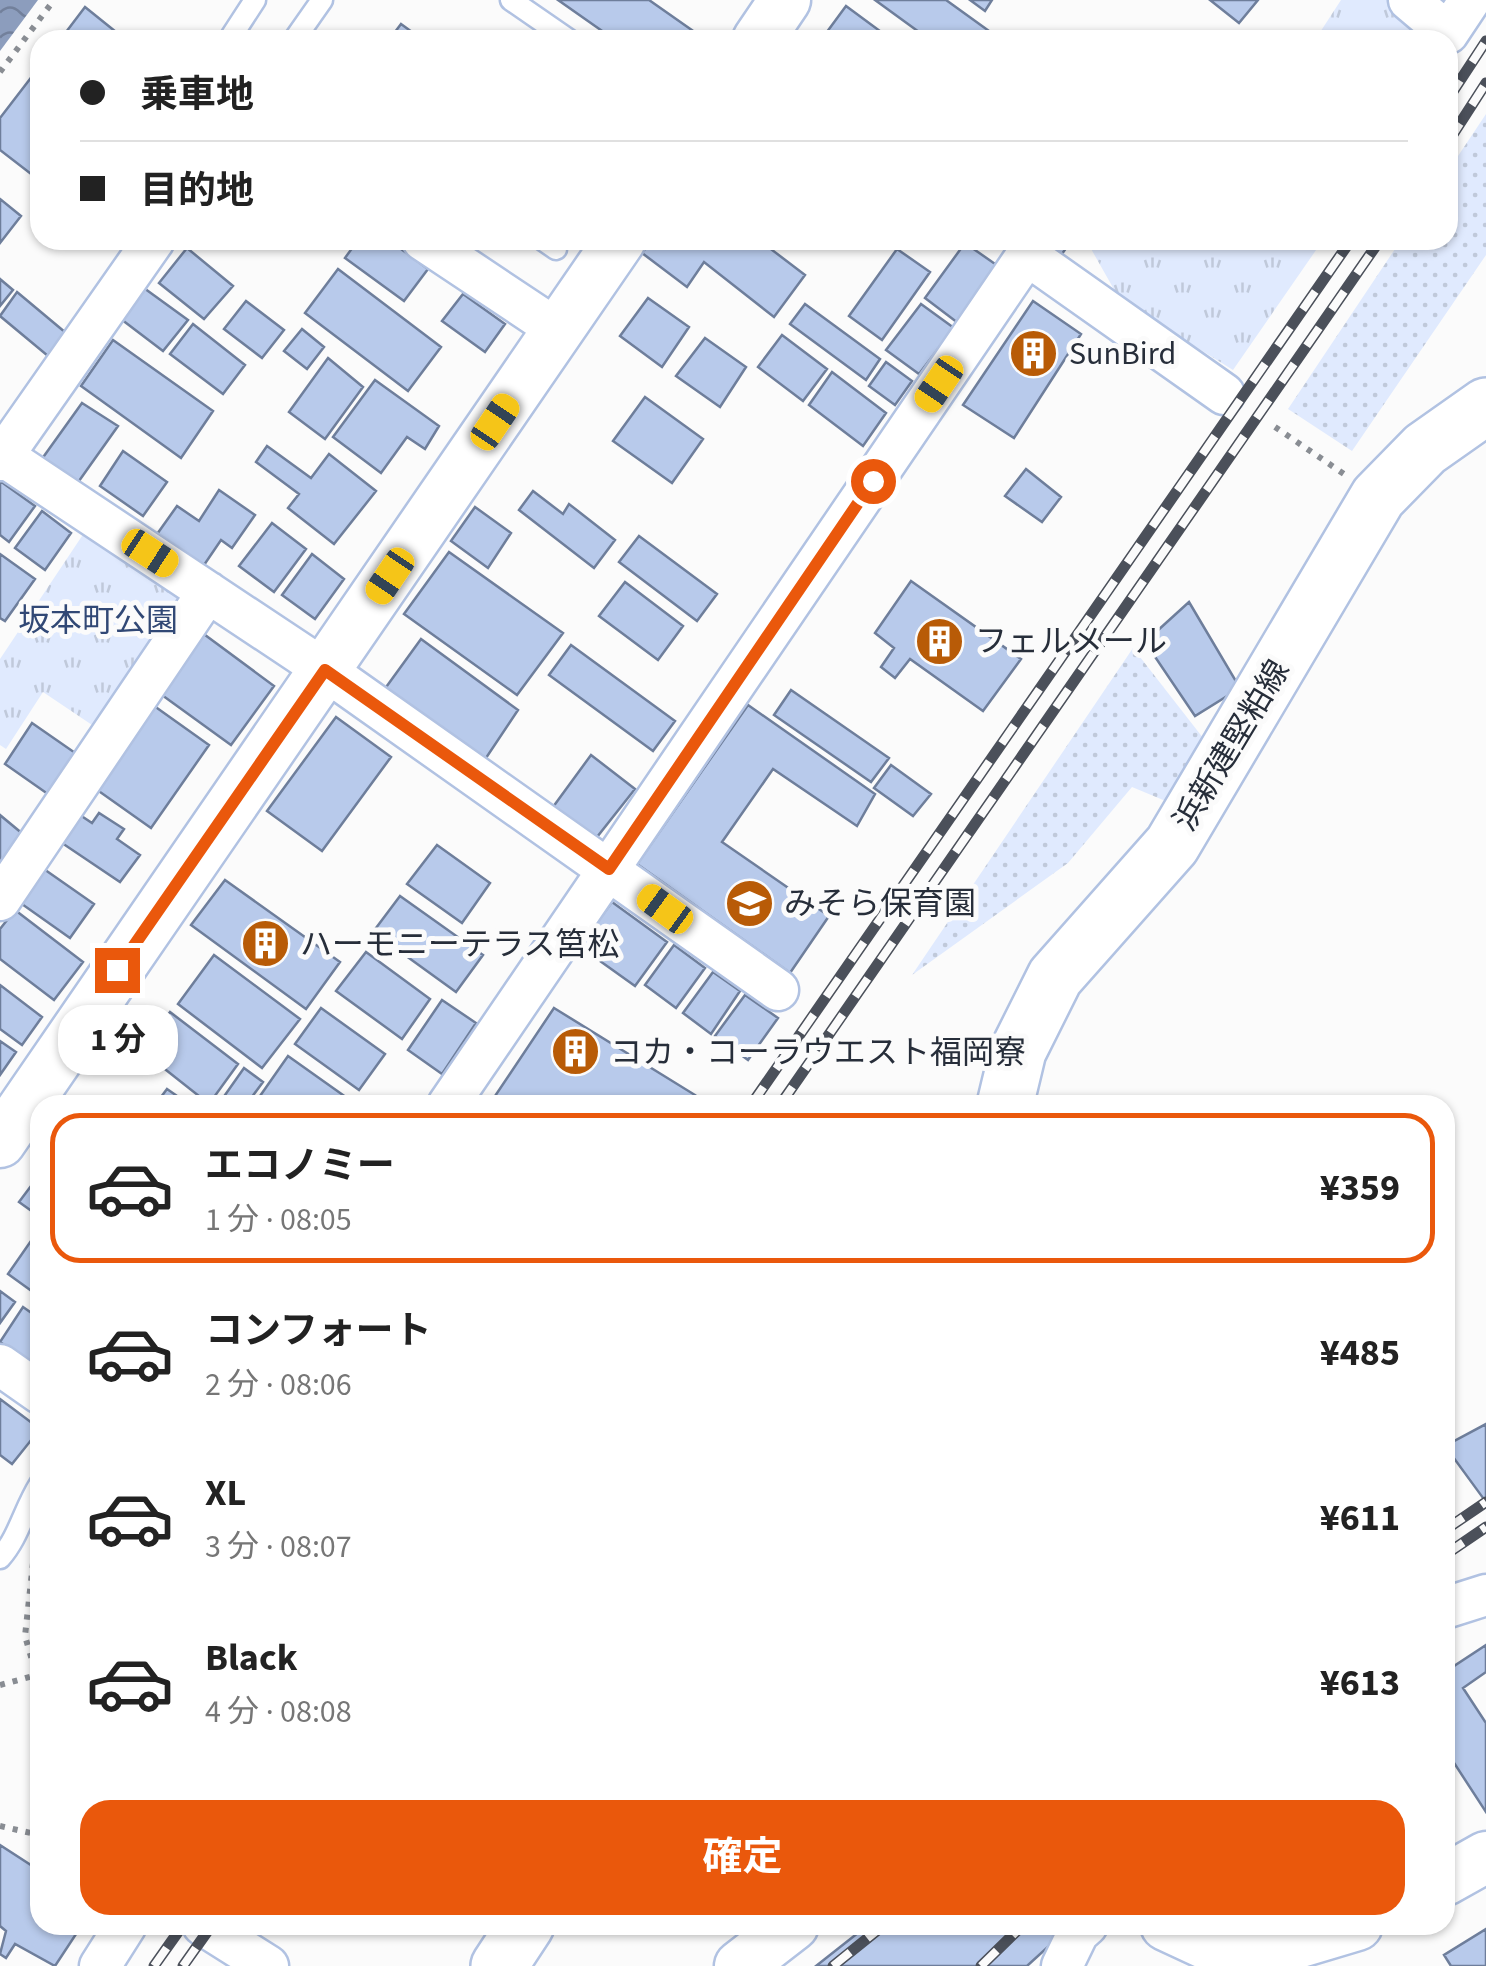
<!DOCTYPE html>
<html lang="ja">
<head>
<meta charset="utf-8">
<style>
  :root { --surface:#fff; --page:#f2f2f2; --text:#222; --muted:#767676; --line:#e0e0e0; --accent:#ea580c }
  body { margin:0; font-family:"Source Sans 3","Noto Sans JP",sans-serif; background:var(--page); color:var(--text); height:100vh; display:flex; flex-direction:column; font-size:38px; white-space:nowrap }
  * { box-sizing:border-box; margin:0 }
  p { font-size:32px; color:var(--muted) }
  .icon { flex:none; width:55px; height:55px; fill:none; stroke:currentColor; stroke-width:2; stroke-linecap:round; stroke-linejoin:round }
  .map { position:relative; flex:1; overflow:hidden }
  .panel { position:absolute; left:30px; top:1095px; width:1425px; height:840px; display:flex; flex-direction:column; background:var(--surface); border-radius:30px; box-shadow:0 2px 8px #0004 }
  .panel>* { flex:none }
  .top-card { position:absolute; left:30px; top:30px; width:1428px; height:220px; border-radius:30px; box-shadow:0 2px 8px #0004; display:grid; align-content:center; height:220px; padding:0 50px; background:var(--surface) }
  .end { position:absolute; width:45px; height:45px; margin:-22px; border:12px solid #ea580c; background:#fff; box-shadow:0 0 0 5px #fff }
  .from { border-radius:50% }
  .bubble { position:absolute; height:70px; border-radius:30px; background:var(--surface); box-shadow:0 2px 8px #0004; font-size:32px; font-weight:700; line-height:70px; text-align:center }
  .car { position:absolute; width:30px; height:60px; margin:-30px -15px; border-radius:12px; box-shadow:0 0 8px 2px #0007; background:linear-gradient(#f5c518 24%,#345 0 40%,#f5c518 0 76%,#345 0 86%,#f5c518 0) }
  .top-card b { display:flex; align-items:center; gap:35px; height:95px; font-size:38px }
  .top-card b+b { border-top:2px solid var(--line) }
  .top-card i { width:25px; height:25px; background:var(--text) }
  ul { padding:18px 0 0; list-style:none }
  li { display:flex; align-items:center; gap:30px; height:150px; margin:0 20px 15px; padding:0 30px; border:5px solid transparent; border-radius:30px }
  li div { flex:1 }
  li b { display:block; font-size:38px }
  li em { font-style:normal; font-weight:700 }
  li.selected { border-color:var(--accent) }
  li>.icon { width:90px; height:90px; stroke-width:1.5 }
  .button { display:flex; gap:20px; margin-top:auto; padding:20px 50px }
  .button a { flex:1; height:115px; border-radius:30px; background:var(--accent); color:#fff; font-size:40px; font-weight:700; line-height:115px; text-align:center }
  .map>svg:first-child { display:block }
  .grass { fill:url(#grass-dots) }
  .park { fill:url(#park-tufts) }
  .water { fill:url(#water-waves) }
  .building { fill:#b8caeb; stroke:#6e7e9b; stroke-width:2.5 }
  .lines { fill:none; stroke-linecap:round; stroke-linejoin:round }
  .service-casing { stroke:#b1c2e2; stroke-width:25 }
  .minor-casing { stroke:#b1c2e2; stroke-width:45 }
  .tertiary-casing { stroke:#b1c2e2; stroke-width:55 }
  .secondary-casing { stroke:#b1c2e2; stroke-width:60 }
  .path { stroke:#898d93; stroke-width:6; stroke-dasharray:5 8; stroke-linecap:butt }
  .service { stroke:#fff; stroke-width:20 }
  .minor { stroke:#fff; stroke-width:40 }
  .tertiary { stroke:#fff; stroke-width:50 }
  .secondary { stroke:#fff; stroke-width:55 }
  .rail-casing { stroke:#4b505a; stroke-width:11 }
  .rail { stroke:#fbfbfb; stroke-width:8; stroke-dasharray:22; stroke-linecap:butt }
  .route { stroke:#ea580c; stroke-width:12 }
  .labels { text-anchor:middle; stroke-width:10; stroke-linejoin:round; paint-order:stroke }
  .poi-label { font-size:32px; fill:#272e3a; stroke:#fbfbfb; text-anchor:start }
  .park-label { font-size:32px; fill:#314875; stroke:#fbfbfb }
  .street-label { font-size:32px; fill:#272e3a; stroke:#fbfbfb }
</style>
</head>
<body>
<div class="map">
<svg width="1486" height="1966" viewBox="0 0 1486 1966">
  <defs>
    <pattern id="grass-dots" width="8" height="8" patternUnits="userSpaceOnUse" patternTransform="scale(2.5)"><rect width="8" height="8" fill="#e0eafe"/><path d="M2 2h.1M6 6h.1" fill="none" stroke="#c0c9da" stroke-width="1.8" stroke-linecap="round"/></pattern>
    <pattern id="park-tufts" width="24" height="20" patternUnits="userSpaceOnUse" patternTransform="scale(2.5)"><rect width="24" height="20" fill="#e0eafe"/><path d="M3 7l-1-3M5 7V3M7 7l1-3M15 17l-1-3M17 17v-4M19 17l1-3" fill="none" stroke="#c0c9da"/></pattern>
    <pattern id="water-waves" width="16" height="10" patternUnits="userSpaceOnUse" patternTransform="scale(2.5)"><rect width="16" height="10" fill="#8c9dbd"/><path d="M0 5q4-4 8 0t8 0" fill="none" stroke="#72809b"/></pattern>
  </defs>
  <rect width="100%" height="100%" fill="#fbfbfb"/>
  <path class="grass" d="M 1486,114 L 1486,255 L 1352,451 L 1288,409 L 1401,240 L 1448,240 L 1448,171 Z
    M 1133,648 L 1207,743 L 1168,802 L 1132,787 L 1068,863 L 912,975 Z"/>
  <path class="park" d="M 1341,0 L 1387,0 L 1430,40 L 1315,40 Z
    M 1086,240 L 1323,240 L 1233,370 L 1120,300 Z
    M 84,533 L 183,602 L 98,729 L 43,692 L 6,749 L 0,745 L 0,659 Z"/>
  <path class="water" d="M 0,0 L 38,0 L 0,51 Z"/>
  <path class="building" d="M 558,0 L 649,0 L 706,40 L 615,40 Z
    M 875,0 L 946,0 L 989,31 L 982,40 L 930,40 Z
    M 970,0 L 992,0 L 985,11 Z
    M 1210,0 L 1258,0 L 1239,23 Z
    M 846,6 L 888,37 L 886,40 L 821,40 Z
    M 85,7 L 126,40 L 60,40 Z
    M 401,24 L 423,40 L 389,40 Z
    M 40,66 L 40,170 L 35,177 L 0,150 L 0,118 Z
    M 0,199 L 21,216 L 0,243 Z
    M 358,240 L 389,240 L 428,269 L 404,301 L 345,258 Z
    M 652,240 L 759,240 L 805,275 L 774,317 L 704,262 L 687,287 L 642,253 Z
    M 1034,240 L 1072,240 L 1059,258 Z
    M 965,243 L 998,266 L 958,323 L 925,298 Z
    M 187,248 L 233,286 L 204,319 L 159,283 Z
    M 897,249 L 930,272 L 882,340 L 849,316 Z
    M 338,269 L 441,347 L 408,391 L 305,313 Z
    M 0,279 L 13,290 L 0,306 Z
    M 137,283 L 188,320 L 163,351 L 113,313 Z
    M 17,292 L 66,333 L 48,356 L 0,316 Z
    M 463,294 L 505,324 L 485,352 L 442,321 Z
    M 648,298 L 689,327 L 662,367 L 620,336 Z
    M 246,301 L 284,330 L 262,358 L 224,329 Z
    M 1033,301 L 1081,334 L 1014,438 L 963,405 Z
    M 805,304 L 880,359 L 866,380 L 790,324 Z
    M 921,304 L 954,328 L 919,374 L 886,350 Z
    M 193,324 L 245,365 L 223,394 L 170,354 Z
    M 302,329 L 324,347 L 307,369 L 284,351 Z
    M 782,335 L 827,369 L 803,401 L 758,367 Z
    M 705,338 L 746,367 L 720,407 L 676,376 Z
    M 113,340 L 213,411 L 181,458 L 81,386 Z
    M 328,358 L 363,387 L 325,439 L 289,412 Z
    M 886,362 L 912,381 L 895,405 L 869,386 Z
    M 832,372 L 886,413 L 863,446 L 809,405 Z
    M 375,380 L 439,426 L 425,449 L 407,437 L 381,473 L 333,437 Z
    M 645,397 L 703,439 L 672,483 L 613,441 Z
    M 82,403 L 118,426 L 74,488 L 39,463 Z
    M 267,446 L 311,478 L 329,454 L 376,491 L 334,544 L 288,508 L 299,494 L 256,462 Z
    M 123,451 L 167,482 L 143,516 L 100,486 Z
    M 1026,469 L 1061,497 L 1042,522 L 1005,496 Z
    M 0,481 L 35,506 L 9,542 L 0,535 Z
    M 219,490 L 255,515 L 232,548 L 221,540 L 202,568 L 155,537 L 177,506 L 199,521 Z
    M 533,491 L 563,514 L 569,504 L 615,540 L 594,568 L 519,510 Z
    M 475,507 L 511,533 L 488,568 L 451,541 Z
    M 42,511 L 71,533 L 45,570 L 15,548 Z
    M 272,523 L 306,549 L 274,592 L 239,566 Z
    M 639,536 L 717,594 L 697,621 L 619,562 Z
    M 449,552 L 563,633 L 517,695 L 404,614 Z
    M 0,554 L 35,579 L 5,621 L 0,618 Z
    M 312,554 L 344,579 L 315,619 L 282,595 Z
    M 911,581 L 1021,659 L 983,711 L 910,659 L 895,678 L 881,667 L 894,648 L 875,633 Z
    M 625,582 L 683,626 L 658,660 L 599,616 Z
    M 1189,602 L 1240,688 L 1195,716 L 1145,642 Z
    M 197,629 L 274,686 L 231,745 L 155,690 Z
    M 421,639 L 518,710 L 484,761 L 384,690 Z
    M 571,645 L 675,721 L 653,751 L 549,675 Z
    M 791,690 L 889,758 L 871,782 L 774,715 Z
    M 150,703 L 209,745 L 151,828 L 93,787 Z
    M 748,705 L 875,794 L 857,826 L 773,769 L 722,842 L 829,916 L 790,973 L 637,864 Z
    M 336,717 L 391,757 L 322,851 L 267,811 Z
    M 32,723 L 81,757 L 55,799 L 5,764 Z
    M 591,755 L 635,789 L 597,837 L 553,807 Z
    M 891,765 L 931,794 L 913,816 L 874,788 Z
    M 74,811 L 92,823 L 99,813 L 124,829 L 117,839 L 140,855 L 120,882 L 56,839 Z
    M 0,815 L 24,835 L 2,861 L 0,860 Z
    M 437,845 L 490,883 L 462,923 L 407,884 Z
    M 41,867 L 94,904 L 70,938 L 19,902 Z
    M 225,880 L 340,962 L 306,1009 L 191,925 Z
    M 400,896 L 483,955 L 456,992 L 373,932 Z
    M 612,902 L 667,942 L 635,986 L 579,946 Z
    M 15,910 L 83,962 L 54,1000 L 0,959 L 0,929 Z
    M 674,945 L 705,968 L 676,1008 L 645,985 Z
    M 366,952 L 430,999 L 402,1039 L 336,991 Z
    M 214,955 L 300,1019 L 262,1068 L 178,1004 Z
    M 713,972 L 740,991 L 711,1034 L 683,1013 Z
    M 0,985 L 42,1017 L 22,1045 L 0,1029 Z
    M 745,995 L 778,1018 L 748,1060 L 715,1036 Z
    M 442,1000 L 476,1023 L 442,1074 L 408,1050 Z
    M 321,1008 L 385,1054 L 359,1090 L 295,1044 Z
    M 554,1008 L 695,1095 L 688,1105 L 489,1105 Z
    M 170,1012 L 238,1064 L 209,1104 L 142,1051 Z
    M 0,1041 L 16,1052 L 0,1075 Z
    M 288,1056 L 357,1105 L 272,1105 L 260,1096 Z
    M 244,1068 L 263,1082 L 246,1105 L 218,1105 Z
    M 167,1089 L 190,1105 L 155,1105 Z
    M 40,1174 L 40,1217 L 19,1202 Z
    M 40,1228 L 40,1297 L 8,1274 Z
    M 0,1291 L 15,1302 L 0,1323 Z
    M 23,1307 L 40,1319 L 40,1370 L 0,1342 Z
    M 0,1399 L 40,1429 L 12,1464 L 0,1455 Z
    M 1486,1424 L 1486,1502 L 1445,1446 Z
    M 1486,1645 L 1486,1672 L 1463,1688 L 1486,1723 L 1486,1812 L 1445,1749 L 1445,1672 Z
    M 0,1845 L 40,1871 L 40,1925 L 82,1925 L 55,1966 L 15,1944 L 6,1958 L 0,1954 L 6,1931 L 0,1926 Z
    M 868,1925 L 1072,1925 L 1027,1966 L 816,1966 Z
    M 1486,1929 L 1486,1966 L 1451,1966 L 1444,1955 Z"/>
  <g class="lines">
    <defs>
      <path id="service" d="M 511,0 L 569,40
        M 229,40 L 255,0
        M 294,40 L 322,0
        M 543,240 L 556,249
        M 0,1558 C 19,1537 24,1509 40,1484"/>
      <path id="minor" d="M 1409,0 L 1448,33 L 1470,0
        M 423,240 L 558,330
        M 3,456 L 325,670 L 778,990
        M 0,460 L 154,240
        M 0,900 L 208,592
        M 448,1105 L 1027,255 L 1224,394
        M 0,1365 L 40,1393
        M 1445,1608 L 1486,1595
        M 203,1925 L 268,1966
        M 100,1966 L 126,1925
        M 1062,1966 L 1078,1933 L 1087,1925"/>
      <path id="tertiary" d="M 758,40 L 785,0
        M 0,1142 L 620,240
        M 1445,1880 L 1486,1857
        M 1166,1925 L 1226,1953 L 1300,1942 L 1357,1925
        M 740,1966 L 793,1925"/>
      <path id="secondary" d="M 1005,1105 L 1018,1051 L 1055,977 L 1172,845 L 1378,497 L 1425,449 L 1486,406
        M 499,1966 L 526,1925"/>
    </defs>
    <use href="#service" class="service-casing"/>
    <use href="#minor" class="minor-casing"/>
    <use href="#tertiary" class="tertiary-casing"/>
    <use href="#secondary" class="secondary-casing"/>
    <path class="path" d="M 0,72 L 54,0
      M 1275,427 L 1344,474
      M 33,1563 L 25,1636 L 36,1674
      M 0,1685 L 37,1675
      M 0,1826 L 40,1835"/>
    <use href="#service" class="service"/>
    <use href="#minor" class="minor"/>
    <use href="#tertiary" class="tertiary"/>
    <use href="#secondary" class="secondary"/>
    <defs>
      <path id="rail" d="M 1448,99 L 1486,41
        M 1448,142 L 1486,83
        M 751,1105 L 1351,240
        M 780,1105 L 1380,240
        M 1445,1530 L 1486,1502
        M 1445,1555 L 1486,1527
        M 154,1966 L 183,1925
        M 183,1966 L 212,1925
        M 833,1966 L 884,1925
        M 981,1966 L 1023,1925"/>
    </defs>
    <use href="#rail" class="rail-casing"/>
    <use href="#rail" class="rail"/>
  </g>
  <g class="lines">
    <path class="route" d="M 117,970 L 325,670 L 609,869 L 873,481"/>
  </g>
  <defs>
    <symbol id="building-disc" viewBox="-11 -11 22 22"><circle r="9.5" fill="#b85b07" stroke="#fbfbfb"/><path d="M-4-6H4V6H1V3H-1V6H-4ZM-2.5-4.3h1.7v1.8h-1.7ZM.8-4.3h1.7v1.8H.8ZM-2.5-1h1.7V.8h-1.7ZM.8-1h1.7V.8H.8Z" fill="#fff"/></symbol>
    <symbol id="school-disc" viewBox="-11 -11 22 22"><circle r="9.5" fill="#b85b07" stroke="#fbfbfb"/><path d="M0-5L7-2L0 1L-7-2ZM-4 1L0 2.5L4 1V4Q0 6-4 4Z" fill="#fff"/></symbol>
  </defs>
  <g fill-rule="evenodd">
    <use href="#building-disc" x="1006" y="326" width="55" height="55"/>
    <use href="#building-disc" x="912" y="614" width="55" height="55"/>
    <use href="#school-disc" x="722" y="876" width="55" height="55"/>
    <use href="#building-disc" x="238" y="916" width="55" height="55"/>
    <use href="#building-disc" x="548" y="1024" width="55" height="55"/>
  </g>
  <g class="labels">
    <g class="poi-label">
      <text x="1069" y="364">SunBird</text>
      <text x="975" y="652">フェルメール</text>
      <text x="784" y="914">みそら保育園</text>
      <text x="300" y="955">ハーモニーテラス筥松</text>
      <text x="610" y="1063">コカ・コーラウエスト福岡寮</text>
    </g>
    <g class="park-label">
      <text x="98" y="631">坂本町公園</text>
    </g>
    <g class="street-label">
      <text transform="translate(1231 745) rotate(-59)" y="11">浜新建堅粕線</text>
    </g>
  </g>
</svg>
<i class="end from" style="left:873px;top:481px"></i>
<i class="end" style="left:117px;top:970px"></i>
<div class="bubble" style="left:58px;top:1005px;width:120px">1 分</div>
<i class="car" style="left:939px;top:384px;rotate:214deg"></i>
<i class="car" style="left:495px;top:422px;rotate:34deg"></i>
<i class="car" style="left:150px;top:553px;rotate:123deg"></i>
<i class="car" style="left:390px;top:576px;rotate:214deg"></i>
<i class="car" style="left:665px;top:909px;rotate:306deg"></i>
<div class="top-card">
<b><i class="from"></i>乗車地</b>
<b><i></i>目的地</b>
</div>
<section class="panel">
<ul>
<li class="selected"><svg class="icon" aria-label="car" viewBox="0 0 24 24"><path d="M5 17H2v-5l4-1 3-4h7l3 4 3 1v5h-3M9 17h6M6 11h13"/><circle cx="7" cy="17" r="2"/><circle cx="17" cy="17" r="2"/></svg><div><b>エコノミー</b><p>1 分 · 08:05</p></div><em>¥359</em></li>
<li><svg class="icon" aria-label="car" viewBox="0 0 24 24"><path d="M5 17H2v-5l4-1 3-4h7l3 4 3 1v5h-3M9 17h6M6 11h13"/><circle cx="7" cy="17" r="2"/><circle cx="17" cy="17" r="2"/></svg><div><b>コンフォート</b><p>2 分 · 08:06</p></div><em>¥485</em></li>
<li><svg class="icon" aria-label="car" viewBox="0 0 24 24"><path d="M5 17H2v-5l4-1 3-4h7l3 4 3 1v5h-3M9 17h6M6 11h13"/><circle cx="7" cy="17" r="2"/><circle cx="17" cy="17" r="2"/></svg><div><b>XL</b><p>3 分 · 08:07</p></div><em>¥611</em></li>
<li><svg class="icon" aria-label="car" viewBox="0 0 24 24"><path d="M5 17H2v-5l4-1 3-4h7l3 4 3 1v5h-3M9 17h6M6 11h13"/><circle cx="7" cy="17" r="2"/><circle cx="17" cy="17" r="2"/></svg><div><b>Black</b><p>4 分 · 08:08</p></div><em>¥613</em></li>
</ul>
<div class="button"><a>確定</a></div>
</section>
</div>
</body>
</html>
